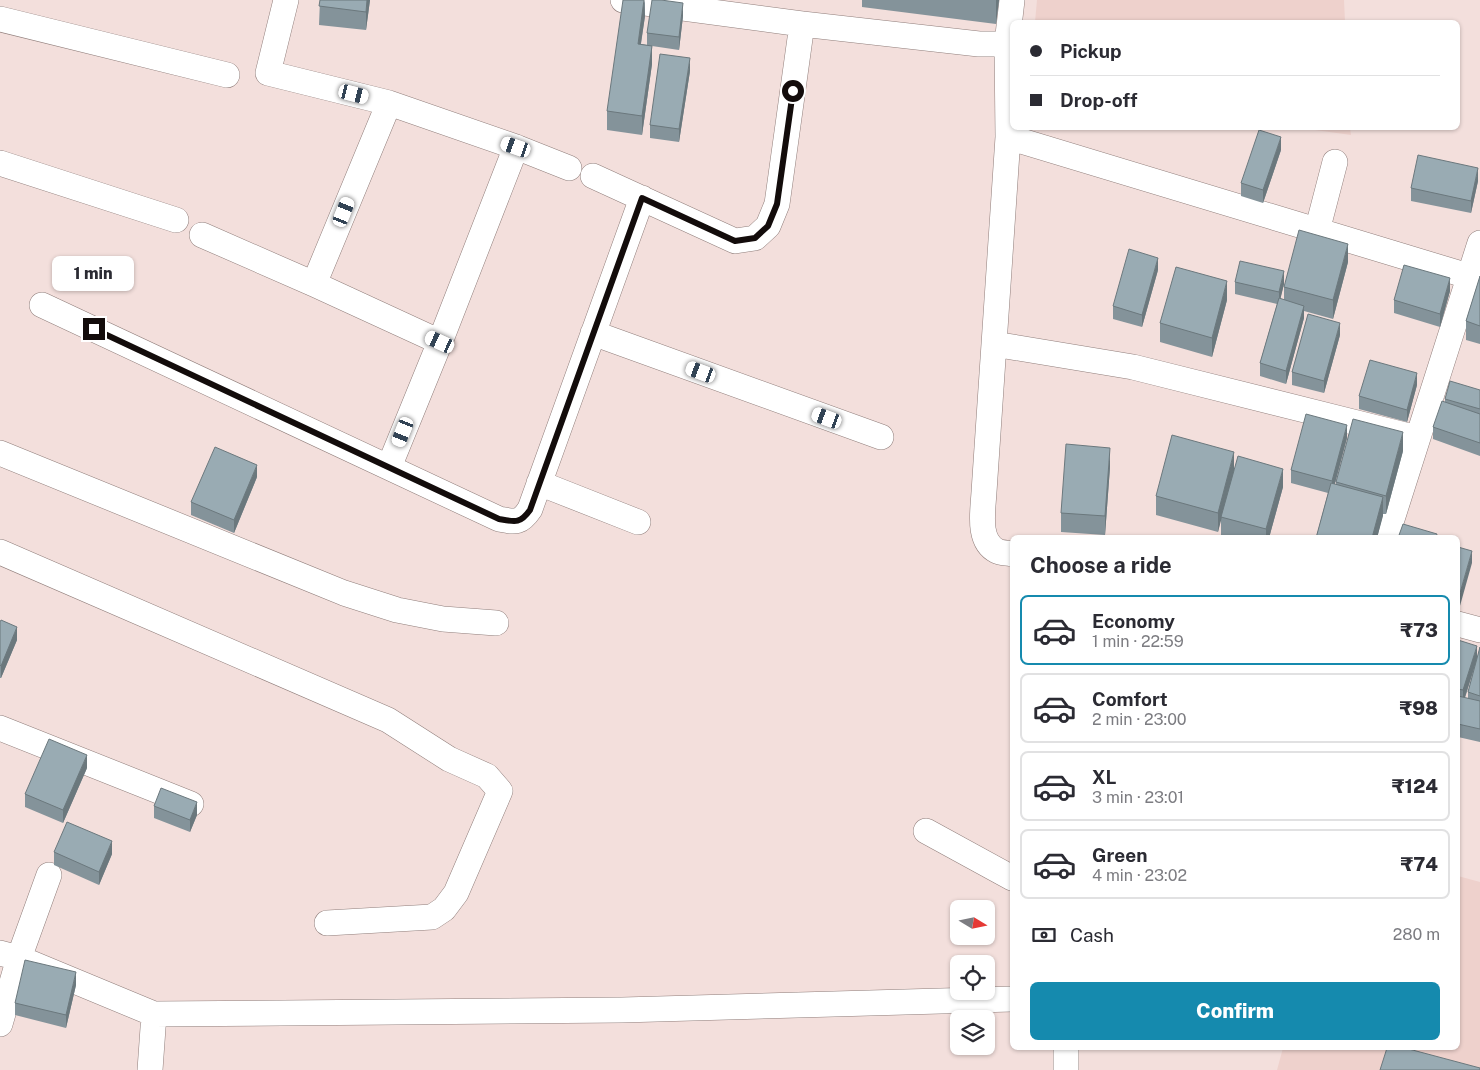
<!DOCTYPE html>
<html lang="en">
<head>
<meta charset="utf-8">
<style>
  :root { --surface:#fff; --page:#f2f2f3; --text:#2b2b33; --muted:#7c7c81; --line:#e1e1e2; --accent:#158aae }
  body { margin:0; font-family:"Public Sans",sans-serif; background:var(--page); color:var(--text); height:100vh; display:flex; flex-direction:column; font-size:19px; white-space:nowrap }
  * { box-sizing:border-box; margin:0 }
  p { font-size:16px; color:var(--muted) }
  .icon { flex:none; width:28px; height:28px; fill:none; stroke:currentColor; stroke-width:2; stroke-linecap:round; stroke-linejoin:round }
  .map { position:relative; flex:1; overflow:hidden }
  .details { position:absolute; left:1010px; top:535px; width:450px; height:515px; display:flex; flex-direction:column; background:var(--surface); border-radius:8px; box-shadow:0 1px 4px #0004 }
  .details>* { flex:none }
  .banner { position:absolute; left:1010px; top:20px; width:450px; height:110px; border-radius:8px; box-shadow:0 1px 4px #0004; display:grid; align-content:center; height:110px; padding:0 20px; background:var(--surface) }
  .needle { width:32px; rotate:100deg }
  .buttons { position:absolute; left:950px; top:900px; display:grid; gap:10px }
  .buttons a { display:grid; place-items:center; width:45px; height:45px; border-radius:8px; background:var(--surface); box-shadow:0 1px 4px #0004; font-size:25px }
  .end { position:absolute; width:22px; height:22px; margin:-11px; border:6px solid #130c0b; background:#fff; box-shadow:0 0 0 2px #fff }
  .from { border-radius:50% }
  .bubble { position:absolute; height:35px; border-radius:8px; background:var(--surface); box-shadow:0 1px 4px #0004; font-size:16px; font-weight:800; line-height:35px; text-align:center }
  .car { position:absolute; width:15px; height:30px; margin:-15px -8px; border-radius:6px; box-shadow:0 0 4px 1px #0007; background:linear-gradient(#fff 24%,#345 0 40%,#fff 0 76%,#345 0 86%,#fff 0) }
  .banner b { display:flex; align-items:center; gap:18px; height:48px; font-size:19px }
  .banner b+b { border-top:1px solid var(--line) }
  .banner i { width:12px; height:12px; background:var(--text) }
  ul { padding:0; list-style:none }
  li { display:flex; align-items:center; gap:15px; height:70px; margin:0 10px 8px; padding:0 10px; border:2px solid var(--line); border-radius:8px }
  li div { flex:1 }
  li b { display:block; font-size:19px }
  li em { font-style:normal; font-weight:800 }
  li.current { border-color:var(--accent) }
  li>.icon { width:45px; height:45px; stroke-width:1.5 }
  h2 { padding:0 20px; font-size:22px; line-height:60px }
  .pay { display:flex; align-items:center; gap:12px; height:55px; padding:0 20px; font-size:19px }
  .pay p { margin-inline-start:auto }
  .primary-button { display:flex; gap:10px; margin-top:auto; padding:10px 20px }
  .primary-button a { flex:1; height:58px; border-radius:8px; background:var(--accent); color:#fff; font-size:20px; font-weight:800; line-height:58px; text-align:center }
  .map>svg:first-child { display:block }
  .built { fill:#eed1cc }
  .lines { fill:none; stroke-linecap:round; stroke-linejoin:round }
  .minor-casing { stroke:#907e7b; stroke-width:26 }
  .minor { stroke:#fff; stroke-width:25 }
  .wall { fill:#84939a }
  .shaded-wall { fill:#6b787d }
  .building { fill:#99abb3; stroke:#6b787d }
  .route { stroke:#130c0b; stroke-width:6 }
</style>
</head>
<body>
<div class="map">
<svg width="1480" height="1070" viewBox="0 0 1480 1070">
  <rect width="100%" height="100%" fill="#f3dfdc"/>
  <path class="built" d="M 1037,0 L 1344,0 L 1345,22 L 1035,22 Z
    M 1301,128 L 1350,128 L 1351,135 Z
    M 1458,876 L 1480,882 L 1480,1070 L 1277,1070 L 1283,1048 L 1458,1048 Z"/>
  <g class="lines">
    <defs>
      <path id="minor" d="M 286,0 L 268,73 L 389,103 L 516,147 L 569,168
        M 623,0 L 802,24 L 979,44 L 1007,44
        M 1012,0 L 1007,44 L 1008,137 L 984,492 C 983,511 977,541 997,551 C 1001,553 1008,553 1012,554
        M 0,19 L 227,75
        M 1008,137 L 1468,276
        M 0,163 L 176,220
        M 593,176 L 735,241 L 755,238 L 768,226 L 777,204 L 802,24
        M 1317,231 L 1335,162
        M 202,235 L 314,284 L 440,342
        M 314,284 L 389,103
        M 42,305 L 499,519 C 515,522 520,524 530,509 L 642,198
        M 593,333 L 881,437
        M 994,344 L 1133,367 L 1417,438
        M 0,453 L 344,593 L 397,610 L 443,619 L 496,623
        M 389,467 L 440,342 L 516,147
        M 539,483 L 638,522
        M 1386,538 L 1480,243
        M 0,552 L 388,720 L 449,759 L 487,776 L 500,791 L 456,893 L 444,909 L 432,917 L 327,923
        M 1458,624 L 1480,630
        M 0,728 L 191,804
        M 926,831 L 1012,878
        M 0,953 L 19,958 L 154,1014 L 622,1010 L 1012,999
        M 0,1024 L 19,958 L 49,875
        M 150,1070 L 154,1014
        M 1066,1070 L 1066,1048"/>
    </defs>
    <use href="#minor" class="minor-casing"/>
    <use href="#minor" class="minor"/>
  </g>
  <path class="wall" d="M 320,0 L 370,0 L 366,30 L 319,25 Z
    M 645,0 L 645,16 L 641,44 L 647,45 L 647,33 L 683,16 L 679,50 L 652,46 L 652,64 L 642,135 L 607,130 L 607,111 Z
    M 862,0 L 999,0 L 996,24 L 862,7 Z
    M 690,71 L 679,142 L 650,138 L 650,125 Z
    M 1281,150 L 1263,203 L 1241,196 L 1241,183 Z
    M 1478,181 L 1471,213 L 1411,201 L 1411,188 Z
    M 1348,262 L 1333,319 L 1304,311 L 1304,318 L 1286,384 L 1260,376 L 1260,363 L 1277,304 L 1235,294 L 1235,282 L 1284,284 L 1280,299 L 1284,300 L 1284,287 Z
    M 1158,270 L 1142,327 L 1113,319 L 1113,306 Z
    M 1480,276 L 1480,344 L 1466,340 L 1466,321 Z
    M 1450,291 L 1440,327 L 1394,313 L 1394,300 Z
    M 1227,300 L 1212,357 L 1160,342 L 1160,323 Z
    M 1340,335 L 1324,393 L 1292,385 L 1292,372 Z
    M 1417,385 L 1407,422 L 1359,409 L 1359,396 Z
    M 1480,390 L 1480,456 L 1433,439 L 1433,427 L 1445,402 L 1445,399 Z
    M 1347,438 L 1335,484 L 1336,485 L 1336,482 L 1403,451 L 1386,514 L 1383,514 L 1377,538 L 1316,538 L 1328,493 L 1291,483 L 1291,470 Z
    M 1110,467 L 1105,535 L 1061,532 L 1061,513 Z
    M 1234,471 L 1283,487 L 1269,538 L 1229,538 L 1221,535 L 1221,518 L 1218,532 L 1156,515 L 1156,496 Z
    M 257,477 L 234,533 L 191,515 L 191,502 Z
    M 0,622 L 17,640 L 1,678 L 0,678 Z
    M 1458,640 L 1477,659 L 1465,698 L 1468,698 L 1468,692 L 1480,647 L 1480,742 L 1458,737 Z
    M 87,768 L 63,823 L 25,807 L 25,794 Z
    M 154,806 L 197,815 L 190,832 L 154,818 Z
    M 54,852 L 112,854 L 99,885 L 54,865 Z
    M 76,985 L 66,1028 L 15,1015 L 15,1003 Z"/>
  <path class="shaded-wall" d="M 367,0 L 370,0 L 366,30 L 366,12 Z
    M 644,0 L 645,16 L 638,62 L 638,44 Z
    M 996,0 L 999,0 L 996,24 Z
    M 683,3 L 683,16 L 679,50 L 679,37 Z
    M 652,46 L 652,64 L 642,135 L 642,116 Z
    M 690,58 L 690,71 L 679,142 L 679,129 Z
    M 1281,137 L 1281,150 L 1263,203 L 1263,190 Z
    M 1478,168 L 1478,181 L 1471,213 L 1471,201 Z
    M 1348,244 L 1348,262 L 1333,319 L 1333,300 Z
    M 1158,258 L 1158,270 L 1142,327 L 1142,315 Z
    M 1284,271 L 1284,284 L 1279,305 L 1279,292 Z
    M 1450,278 L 1450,291 L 1440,327 L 1440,314 Z
    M 1227,281 L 1227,300 L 1212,357 L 1212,338 Z
    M 1304,306 L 1304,318 L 1286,384 L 1286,371 Z
    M 1340,323 L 1340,335 L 1324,393 L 1324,381 Z
    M 1417,373 L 1417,385 L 1407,422 L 1407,410 Z
    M 1347,425 L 1347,438 L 1332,494 L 1332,481 Z
    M 1403,432 L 1403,451 L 1386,514 L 1386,496 Z
    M 1110,448 L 1110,467 L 1105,535 L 1105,516 Z
    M 1234,452 L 1234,471 L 1218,532 L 1218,513 Z
    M 257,465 L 257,477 L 234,533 L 234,520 Z
    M 1283,469 L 1283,487 L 1269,538 L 1266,538 L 1266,529 Z
    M 1383,497 L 1383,516 L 1377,538 L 1372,538 Z
    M 1472,551 L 1472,563 L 1458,613 L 1458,600 Z
    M 17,627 L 17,640 L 1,678 L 1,666 Z
    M 1477,646 L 1477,659 L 1463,703 L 1463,690 Z
    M 87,755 L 87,768 L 63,823 L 63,810 Z
    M 197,802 L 197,815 L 190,832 L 190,820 Z
    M 112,841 L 112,854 L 99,885 L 99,872 Z
    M 76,972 L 76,985 L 66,1028 L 66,1015 Z"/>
  <path class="building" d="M 320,0 L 367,0 L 366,12 L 319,6 Z
    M 623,0 L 644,0 L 638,44 L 652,46 L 642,116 L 607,111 Z
    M 652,0 L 661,0 L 683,3 L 679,37 L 647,33 Z
    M 660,54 L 690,58 L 679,129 L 650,125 Z
    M 1259,130 L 1281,137 L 1263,190 L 1241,183 Z
    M 1418,155 L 1478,168 L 1471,201 L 1411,188 Z
    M 1299,230 L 1348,244 L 1333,300 L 1284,287 Z
    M 1129,249 L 1158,258 L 1142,315 L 1113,306 Z
    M 1240,261 L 1284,271 L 1279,292 L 1235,282 Z
    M 1404,265 L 1450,278 L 1440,314 L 1394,300 Z
    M 1176,267 L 1227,281 L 1212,338 L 1160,323 Z
    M 1480,276 L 1480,326 L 1466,321 Z
    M 1279,298 L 1304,306 L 1286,371 L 1260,363 Z
    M 1308,314 L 1340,323 L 1324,381 L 1292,372 Z
    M 1370,360 L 1417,373 L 1407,410 L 1359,396 Z
    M 1450,381 L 1480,390 L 1480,409 L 1445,399 Z
    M 1442,401 L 1480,414 L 1480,443 L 1433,427 Z
    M 1306,414 L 1347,425 L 1332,481 L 1291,470 Z
    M 1353,419 L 1403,432 L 1386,496 L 1336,482 Z
    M 1172,435 L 1234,452 L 1218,513 L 1156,496 Z
    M 1066,444 L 1110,448 L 1105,516 L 1061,513 Z
    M 215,447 L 257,465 L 234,520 L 191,502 Z
    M 1238,456 L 1283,469 L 1266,529 L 1221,517 Z
    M 1331,483 L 1383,497 L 1372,538 L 1316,538 Z
    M 1403,524 L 1437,534 L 1436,538 L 1398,538 Z
    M 1458,547 L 1472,551 L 1458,600 Z
    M 1,620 L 17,627 L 1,666 L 0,665 L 0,622 Z
    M 1458,640 L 1477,646 L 1463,690 L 1458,689 Z
    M 1480,647 L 1480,696 L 1468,692 Z
    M 1458,696 L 1480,701 L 1480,729 L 1458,724 Z
    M 49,739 L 87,755 L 63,810 L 25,794 Z
    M 161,788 L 197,802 L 190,820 L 154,806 Z
    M 67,822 L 112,841 L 99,872 L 54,852 Z
    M 25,960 L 76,972 L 66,1015 L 15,1003 Z
    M 1387,1048 L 1405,1048 L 1480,1068 L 1480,1070 L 1380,1070 Z"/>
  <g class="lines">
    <path class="route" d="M 94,329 L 499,519 C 515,522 520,524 530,510 L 642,198 L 735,241 L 755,238 L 768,226 L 777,204 L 793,91"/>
  </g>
</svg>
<div class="buttons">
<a><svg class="needle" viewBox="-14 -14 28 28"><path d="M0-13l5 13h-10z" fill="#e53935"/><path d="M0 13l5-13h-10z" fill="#7c7c81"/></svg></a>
<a><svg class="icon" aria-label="locate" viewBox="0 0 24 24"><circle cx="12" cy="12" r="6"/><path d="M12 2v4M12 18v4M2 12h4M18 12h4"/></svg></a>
<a><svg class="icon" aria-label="layers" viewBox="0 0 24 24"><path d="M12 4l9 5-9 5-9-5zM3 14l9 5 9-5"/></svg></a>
</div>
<i class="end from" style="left:793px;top:91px"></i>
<i class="end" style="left:94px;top:329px"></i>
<div class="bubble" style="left:52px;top:256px;width:82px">1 min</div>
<i class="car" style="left:354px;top:94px;rotate:104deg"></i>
<i class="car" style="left:516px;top:147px;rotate:289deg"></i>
<i class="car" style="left:344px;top:212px;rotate:22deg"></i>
<i class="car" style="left:440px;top:342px;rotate:295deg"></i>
<i class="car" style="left:701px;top:372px;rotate:290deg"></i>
<i class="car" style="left:827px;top:418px;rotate:290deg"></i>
<i class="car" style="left:403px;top:432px;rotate:202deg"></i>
<div class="banner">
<b><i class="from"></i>Pickup</b>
<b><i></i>Drop-off</b>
</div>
<section class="details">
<h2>Choose a ride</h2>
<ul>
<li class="current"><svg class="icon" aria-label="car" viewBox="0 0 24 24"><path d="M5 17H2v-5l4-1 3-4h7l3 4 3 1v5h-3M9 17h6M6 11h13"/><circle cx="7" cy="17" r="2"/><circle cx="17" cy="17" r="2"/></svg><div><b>Economy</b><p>1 min · 22:59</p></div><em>₹73</em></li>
<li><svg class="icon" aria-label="car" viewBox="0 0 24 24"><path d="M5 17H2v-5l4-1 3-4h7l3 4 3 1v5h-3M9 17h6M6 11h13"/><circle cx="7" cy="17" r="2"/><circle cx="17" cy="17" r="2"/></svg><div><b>Comfort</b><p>2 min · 23:00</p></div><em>₹98</em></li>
<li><svg class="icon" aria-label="car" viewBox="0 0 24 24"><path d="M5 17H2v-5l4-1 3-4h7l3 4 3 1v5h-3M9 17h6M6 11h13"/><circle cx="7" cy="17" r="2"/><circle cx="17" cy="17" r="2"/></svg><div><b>XL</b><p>3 min · 23:01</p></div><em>₹124</em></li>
<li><svg class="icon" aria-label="car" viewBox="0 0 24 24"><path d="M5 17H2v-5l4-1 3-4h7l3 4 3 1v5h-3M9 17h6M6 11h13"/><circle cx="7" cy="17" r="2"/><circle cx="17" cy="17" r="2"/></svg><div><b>Green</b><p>4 min · 23:02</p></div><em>₹74</em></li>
</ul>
<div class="pay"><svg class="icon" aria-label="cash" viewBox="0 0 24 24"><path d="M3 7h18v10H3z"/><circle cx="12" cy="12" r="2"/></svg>Cash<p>280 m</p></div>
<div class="primary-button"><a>Confirm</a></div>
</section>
</div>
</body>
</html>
